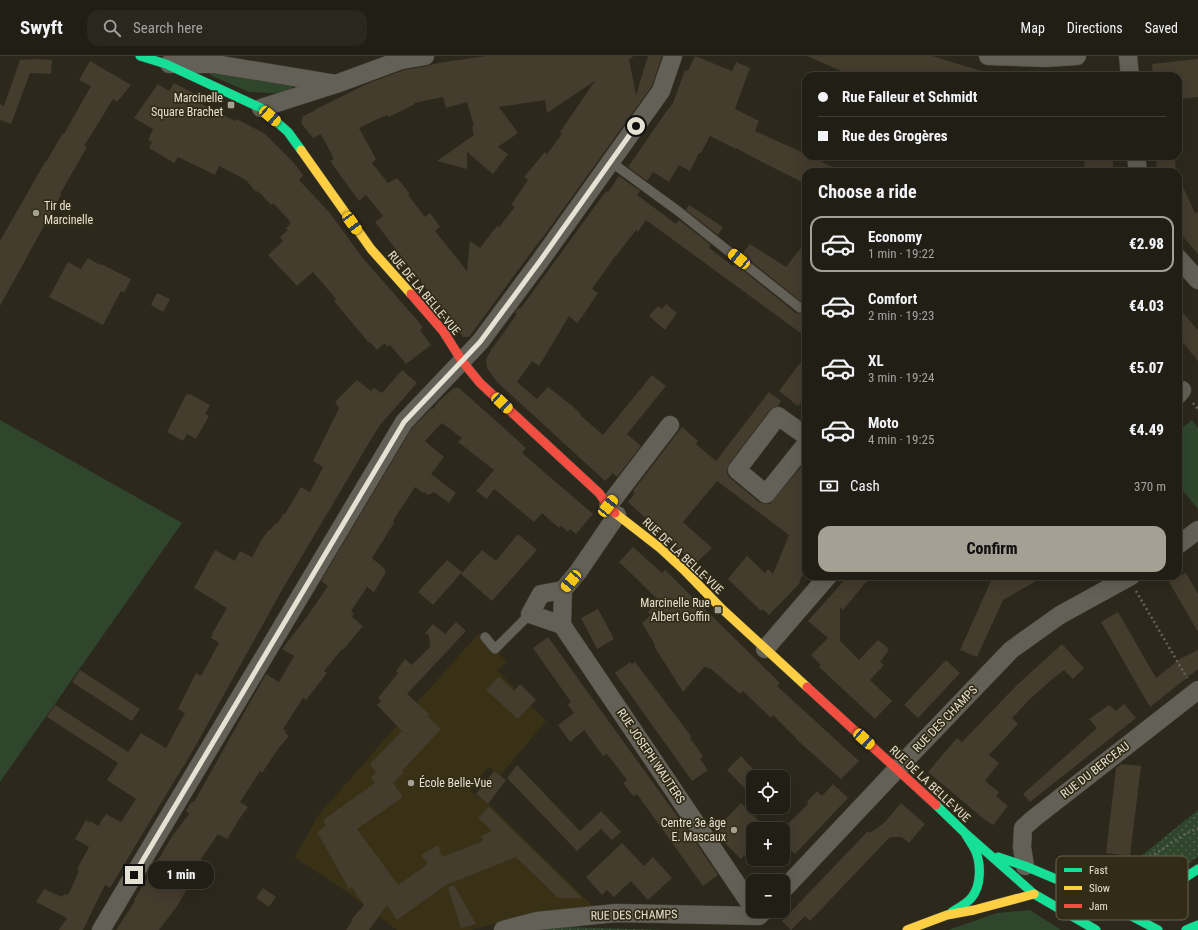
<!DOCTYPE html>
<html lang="en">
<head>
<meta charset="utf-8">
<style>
  :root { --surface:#211e15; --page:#29271e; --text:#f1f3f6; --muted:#a2a2a0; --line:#3e3c34; --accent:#a4a093 }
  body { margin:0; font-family:"Roboto Condensed",sans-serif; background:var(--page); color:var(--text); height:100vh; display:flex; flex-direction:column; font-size:15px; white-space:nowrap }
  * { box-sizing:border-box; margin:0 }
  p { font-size:13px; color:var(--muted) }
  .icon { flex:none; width:22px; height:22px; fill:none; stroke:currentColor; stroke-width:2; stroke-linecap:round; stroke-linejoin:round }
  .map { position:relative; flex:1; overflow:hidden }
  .drawer { position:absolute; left:802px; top:112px; width:380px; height:412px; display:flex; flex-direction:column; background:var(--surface); border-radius:12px; box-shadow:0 4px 16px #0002,0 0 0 1px var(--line) }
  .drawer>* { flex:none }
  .banner { position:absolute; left:802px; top:16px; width:380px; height:88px; border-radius:12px; box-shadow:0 4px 16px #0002,0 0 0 1px var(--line); display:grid; align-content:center; height:88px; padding:0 16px; background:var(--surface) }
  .tools { position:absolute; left:746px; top:714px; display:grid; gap:8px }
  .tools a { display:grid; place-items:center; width:44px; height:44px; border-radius:8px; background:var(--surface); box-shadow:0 4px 16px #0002,0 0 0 1px var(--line); font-size:20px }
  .end { position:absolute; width:18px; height:18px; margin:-9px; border:5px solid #e5e1d3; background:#111; box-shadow:0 0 0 2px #111 }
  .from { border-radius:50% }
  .bubble { position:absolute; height:28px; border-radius:12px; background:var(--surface); box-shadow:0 4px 16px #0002,0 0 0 1px var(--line); font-size:13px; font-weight:800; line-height:28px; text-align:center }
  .car { position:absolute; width:12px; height:24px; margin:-12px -6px; border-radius:5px; box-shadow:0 0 3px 1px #0007; background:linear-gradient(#f5c518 24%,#345 0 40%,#f5c518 0 76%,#345 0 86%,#f5c518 0) }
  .banner b { display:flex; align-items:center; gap:14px; height:38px; font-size:15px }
  .banner b+b { border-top:1px solid var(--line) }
  .banner i { width:10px; height:10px; background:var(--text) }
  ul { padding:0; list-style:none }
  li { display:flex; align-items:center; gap:12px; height:56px; margin:0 8px 6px; padding:0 8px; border:2px solid transparent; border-radius:12px }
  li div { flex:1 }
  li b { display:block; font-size:15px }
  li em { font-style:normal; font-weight:800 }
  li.active { border-color:var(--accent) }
  li>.icon { width:36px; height:36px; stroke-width:1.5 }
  h2 { padding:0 16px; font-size:18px; line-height:48px }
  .pay { display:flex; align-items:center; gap:10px; height:44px; padding:0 16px; font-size:15px }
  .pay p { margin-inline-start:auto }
  .button { display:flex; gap:8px; margin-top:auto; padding:8px 16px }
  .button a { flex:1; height:46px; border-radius:12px; background:var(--accent); color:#111; font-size:16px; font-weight:800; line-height:46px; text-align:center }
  header { display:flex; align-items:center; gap:24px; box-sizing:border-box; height:56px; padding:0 20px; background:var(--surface); border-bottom:1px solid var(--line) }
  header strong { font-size:19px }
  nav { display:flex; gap:22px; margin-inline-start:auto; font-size:14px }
  .search { width:280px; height:36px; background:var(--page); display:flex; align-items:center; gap:10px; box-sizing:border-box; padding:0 14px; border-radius:12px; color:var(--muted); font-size:15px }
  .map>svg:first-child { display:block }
  .built { fill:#393115 }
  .green { fill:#2f462c }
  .park { fill:url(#park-dots) }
  .building { fill:#443c2d; fill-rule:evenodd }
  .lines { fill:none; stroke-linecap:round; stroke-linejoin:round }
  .lane-casing { stroke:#464339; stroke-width:10 }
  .street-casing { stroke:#464339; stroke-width:19 }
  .fast-casing { stroke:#464339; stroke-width:10 }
  .slow-casing { stroke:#464339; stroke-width:10 }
  .jam-casing { stroke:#464339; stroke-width:10 }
  .path { stroke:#67645b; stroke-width:2.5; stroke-dasharray:2 3; stroke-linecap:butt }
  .lane { stroke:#636057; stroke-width:9 }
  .street { stroke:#636057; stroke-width:18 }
  .fast { stroke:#16e098; stroke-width:9 }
  .slow { stroke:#ffcf43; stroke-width:9 }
  .jam { stroke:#f24e42; stroke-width:9 }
  .route { stroke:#e5e1d3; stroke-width:5 }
  .poi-dot { fill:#a4a093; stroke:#322c16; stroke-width:1.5 }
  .labels { text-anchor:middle; stroke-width:3.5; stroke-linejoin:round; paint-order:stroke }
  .poi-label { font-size:12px; fill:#e5e1d3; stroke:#322c16; text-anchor:end }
  .street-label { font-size:12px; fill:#e5e1d3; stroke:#322c16 }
  .key { fill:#322c16; stroke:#68624f; stroke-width:1 }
  .key-label { font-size:11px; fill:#e5e1d3 }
</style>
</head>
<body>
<header>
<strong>Swyft</strong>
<div class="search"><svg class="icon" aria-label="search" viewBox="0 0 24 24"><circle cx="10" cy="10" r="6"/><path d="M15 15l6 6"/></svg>Search here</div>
<nav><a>Map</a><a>Directions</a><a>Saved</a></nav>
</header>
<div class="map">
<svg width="1198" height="874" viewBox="0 0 1198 874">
  <defs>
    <pattern id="park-dots" width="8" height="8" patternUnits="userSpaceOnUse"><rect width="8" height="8" fill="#2f462c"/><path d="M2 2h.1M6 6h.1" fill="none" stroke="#4d604a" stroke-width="1.8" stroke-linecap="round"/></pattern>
  </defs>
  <rect width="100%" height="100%" fill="#2c281c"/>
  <path class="built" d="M 479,577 L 507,606 L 497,614 L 546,665 L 500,720 L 488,711 L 470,735 L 492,751 L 593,850 L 532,858 L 471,874 L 397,874 L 344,834 L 294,801 L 310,775 L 316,762 L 415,649 Z"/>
  <path class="green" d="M 210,15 L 292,26 L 293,36 L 273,37 L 249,36 L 210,19 Z
    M 0,364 L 182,467 L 0,726 Z
    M 1192,364 L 1198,372 L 1198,453 L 1178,429 L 1178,375 Z
    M 1030,854 L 1061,874 L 948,874 L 997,857 Z"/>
  <path class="park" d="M 1198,754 L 1198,801 L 1149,832 L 1130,834 L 1100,824 L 1136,804 Z
    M 564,871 L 665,874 L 544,874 Z"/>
  <path class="building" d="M 486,0 L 634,0 L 629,3 L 636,39 L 648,0 L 662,0 L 652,30 L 543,181 L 518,214 L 469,281 L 463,281 L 375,166 L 383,160 L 366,139 L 359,145 L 330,105 L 334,103 L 321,78 L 313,82 L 301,67 L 303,60 L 316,54 L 316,53 L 369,27 L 404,14 L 427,10 L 438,7 ZM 595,25 L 560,76 L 562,78 L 547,98 L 545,96 L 524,121 L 528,124 L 511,149 L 515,151 L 499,171 L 497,170 L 480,192 L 470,185 L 467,215 L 435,175 L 440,171 L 430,157 L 425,161 L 408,139 L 410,138 L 397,122 L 388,127 L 372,107 L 376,103 L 359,72 L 382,61 L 388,59 L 389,61 L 415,48 L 414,47 L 443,41 L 446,52 L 467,46 L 474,70 L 472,71 L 474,79 L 437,105 L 467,113 L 467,96 L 493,118 L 508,98 L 498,91 L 518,77 L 499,51 L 545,44 L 547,57 Z
    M 695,0 L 732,15 L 736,6 L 750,12 L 735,53 L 759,65 L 755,75 L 806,98 L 806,100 L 809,100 L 844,116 L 806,116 L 806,128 L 758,104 L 736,92 L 736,93 L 710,80 L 701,97 L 699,97 L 690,115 L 679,109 L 669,126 L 653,116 L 647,125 L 628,111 L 666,56 L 673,47 L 685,14 L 688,15 Z
    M 807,0 L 932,0 L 988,17 L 987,20 L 841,20 L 843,16 Z
    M 36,3 L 52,4 L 51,18 L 30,17 L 11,68 L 0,64 L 0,48 L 4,50 L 20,4 Z
    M 1198,3 L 1198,41 L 1178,43 L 1178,20 L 1153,20 L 1152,8 Z
    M 90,5 L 131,29 L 117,46 L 113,43 L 99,66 L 84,90 L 87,91 L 60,138 L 61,139 L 0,250 L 0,185 L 45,106 L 46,106 L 63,77 L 64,78 L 91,30 L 79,24 Z
    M 174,27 L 197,39 L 194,44 L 235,65 L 237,63 L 265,78 L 294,107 L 303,119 L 299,124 L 329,156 L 362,201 L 423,271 L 420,274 L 431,289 L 406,308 L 390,289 L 387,291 L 385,287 L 377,294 L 370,286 L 369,287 L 334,245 L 336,243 L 313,216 L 297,230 L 268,199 L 283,185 L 280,181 L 288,174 L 286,172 L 291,167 L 289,166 L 290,165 L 273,147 L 271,149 L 258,135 L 256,136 L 246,124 L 219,110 L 215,119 L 178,101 L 174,107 L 149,92 L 152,86 L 148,84 L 153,73 L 134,62 L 158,28 L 169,35 Z
    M 1084,100 L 1112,100 L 1114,116 L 1085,116 Z
    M 1156,100 L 1175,100 L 1176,116 L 1157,116 Z
    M 619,120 L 640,135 L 637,139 L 676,168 L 679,164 L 711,189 L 709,192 L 733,210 L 735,208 L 796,257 L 800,258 L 805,255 L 806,250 L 804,248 L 742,198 L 750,188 L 786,211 L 806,185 L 806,281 L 646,164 L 638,176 L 636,174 L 616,200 L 616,199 L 592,233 L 598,237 L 582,261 L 577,267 L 569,260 L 539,310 L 532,305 L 517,326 L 537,343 L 548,331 L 571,349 L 581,358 L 580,359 L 603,379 L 652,319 L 666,330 L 627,378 L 641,390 L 617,421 L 613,417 L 605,425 L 497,326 L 487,312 L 486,303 L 491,294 L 517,258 L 515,257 L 517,253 L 521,252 L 606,135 L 608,136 Z
    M 1178,120 L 1195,157 L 1198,156 L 1198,198 L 1178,175 Z
    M 689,149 L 723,171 L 718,179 L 686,154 Z
    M 88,202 L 100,209 L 101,208 L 131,223 L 124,237 L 121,235 L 103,269 L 49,241 L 68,206 L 81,213 Z
    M 157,237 L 170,243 L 163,256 L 151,249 Z
    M 666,248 L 677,257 L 665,274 L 649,260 L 658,250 L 662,253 Z
    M 1178,251 L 1198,274 L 1198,305 L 1178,281 Z
    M 806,299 L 806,340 L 798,350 L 779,335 Z
    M 402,314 L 417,327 L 380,369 L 373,380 L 282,534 L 191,698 L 158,752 L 110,832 L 105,829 L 83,874 L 59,874 L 67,862 L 36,846 L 44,833 L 62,841 L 64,838 L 68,839 L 79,815 L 77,813 L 89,791 L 75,783 L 86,764 L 90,767 L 91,765 L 98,770 L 106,758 L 121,766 L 136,743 L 107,724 L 118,707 L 47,661 L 55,649 L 128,696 L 141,677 L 166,692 L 185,657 L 178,653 L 196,617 L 201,620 L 219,587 L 211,582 L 213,579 L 212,578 L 227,552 L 194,532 L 215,494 L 235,505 L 240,495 L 252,501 L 262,483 L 268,475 L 272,472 L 275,467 L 277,468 L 284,457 L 285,458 L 301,431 L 310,436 L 323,411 L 313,405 L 339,352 L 335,346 L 357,324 L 371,335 L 374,332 L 382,337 Z
    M 454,332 L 459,332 L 505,373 L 526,392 L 522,397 L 593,458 L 576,478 L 570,473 L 568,476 L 561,470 L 559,472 L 542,457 L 534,466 L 494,433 L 487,443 L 476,435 L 494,414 L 458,386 L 462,382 L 442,367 L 425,385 L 444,401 L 431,418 L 456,437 L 449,447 L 434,436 L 428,439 L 424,436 L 423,437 L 415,431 L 393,465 L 394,467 L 372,502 L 385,513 L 384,514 L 386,516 L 374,536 L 367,531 L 351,555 L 354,558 L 352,561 L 363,570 L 343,594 L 342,593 L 324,615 L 327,617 L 306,644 L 303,642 L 283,673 L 287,675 L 285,677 L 289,680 L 278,693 L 262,717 L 260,715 L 240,746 L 248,751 L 237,766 L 237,767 L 227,783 L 218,778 L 199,806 L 201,807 L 178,849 L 159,874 L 116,874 L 135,845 L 134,844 L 171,782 L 189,758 L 186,755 L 192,745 L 194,746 L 266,618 L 279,626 L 294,600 L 282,593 L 306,562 L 328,530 L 321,525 L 412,372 L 432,352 L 433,353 L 439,345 Z
    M 769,336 L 781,345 L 778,350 L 774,351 L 770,354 L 729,408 L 727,413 L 727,418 L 730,422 L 759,446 L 764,448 L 770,448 L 806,405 L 806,508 L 799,528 L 769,559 L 763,553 L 761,555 L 728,523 L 747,500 L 765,517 L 768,513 L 773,518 L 789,479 L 717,425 L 683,466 L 712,492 L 695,508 L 628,446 L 635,437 L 633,435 L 682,371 L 698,385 L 696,388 L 716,405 Z
    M 187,337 L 189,339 L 190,338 L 210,349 L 205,358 L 209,360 L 196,383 L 187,378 L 183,385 L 167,376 Z
    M 518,478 L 537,494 L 492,545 L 461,518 L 482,494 L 496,505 Z
    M 633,491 L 662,517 L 665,514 L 780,627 L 777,630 L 859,705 L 841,723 L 796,683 L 796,682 L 773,659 L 771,662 L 743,635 L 740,638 L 710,612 L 709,613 L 705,610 L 683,636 L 654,590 L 655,589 L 642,567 L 651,559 L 648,556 L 659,545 L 638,524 L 619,506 Z
    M 447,504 L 462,516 L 433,549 L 418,536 Z
    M 1186,517 L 1198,538 L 1198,576 L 1169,526 Z
    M 848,520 L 871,520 L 843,554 L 840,551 L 840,585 L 859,604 L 878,584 L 888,592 L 887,593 L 889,594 L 880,606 L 884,609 L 870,624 L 892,645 L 875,663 L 819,611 L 821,609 L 811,599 L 828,582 L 808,565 Z
    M 993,520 L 1045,520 L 1003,544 L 977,601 L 960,594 Z
    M 598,553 L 614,583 L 597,593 L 581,562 Z
    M 1118,556 L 1156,622 L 1180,603 L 1198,594 L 1198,613 L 1150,651 L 1101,566 Z
    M 456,566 L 466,575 L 407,638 L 429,658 L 427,660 L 441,673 L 402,715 L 404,716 L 393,727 L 403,741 L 357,773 L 398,829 L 428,808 L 421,799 L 438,789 L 442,801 L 483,785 L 481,780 L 492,775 L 478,762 L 489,751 L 582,842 L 558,842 L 516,801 L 446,829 L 397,864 L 387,849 L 369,874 L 346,874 L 352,865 L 351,864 L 364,849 L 352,831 L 349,833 L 317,776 L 326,770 L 323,764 L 375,727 L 371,721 L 376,717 L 370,708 L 402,675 L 377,649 L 381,645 L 378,642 L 398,617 L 396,615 L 405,603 L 412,609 L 430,591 L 429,580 L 425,577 L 433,568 L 445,578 Z
    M 548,581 L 690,778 L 718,819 L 703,830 L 637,738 L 633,740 L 623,727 L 627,724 L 607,698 L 603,700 L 584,674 L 570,686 L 558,669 L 574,657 L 568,649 L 571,646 L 533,592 Z
    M 1062,588 L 1084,612 L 1073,623 L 1064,614 L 1051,624 L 1030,643 L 1012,662 L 1018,668 L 989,699 L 999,707 L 985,725 L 999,736 L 996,740 L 1008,750 L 993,769 L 985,764 L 928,716 L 957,682 L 962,686 L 1017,629 Z
    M 946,604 L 960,617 L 918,662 L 904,649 Z
    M 630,606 L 632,608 L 635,606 L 691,680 L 690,682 L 703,700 L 700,703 L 708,714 L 692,725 L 615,617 Z
    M 80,614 L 140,653 L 132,665 L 72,626 Z
    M 499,621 L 514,635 L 520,628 L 536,644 L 518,663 L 486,634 Z
    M 1124,648 L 1136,662 L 1030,746 L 1023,738 L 1097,672 L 1089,663 L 1109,649 L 1116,655 Z
    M 741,700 L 753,713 L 753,741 L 727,714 Z
    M 1121,708 L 1141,710 L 1130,800 L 1106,797 L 1116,712 Z
    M 517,709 L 580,775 L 601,755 L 621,776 L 612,784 L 601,773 L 577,795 L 507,722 Z
    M 494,715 L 506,724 L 488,748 L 476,738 Z
    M 833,728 L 848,742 L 795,798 L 783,786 L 783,773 L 808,748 L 807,746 L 817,735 L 822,740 Z
    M 741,747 L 767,773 L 753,773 L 753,790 L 741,803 L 717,779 L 714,775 Z
    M 901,747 L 925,768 L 909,787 L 902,781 L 890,781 L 810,865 L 805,860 L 791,874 L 782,865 L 868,775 L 870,777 L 884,767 Z
    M 622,787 L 644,810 L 653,801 L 672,822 L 648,844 L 631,825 L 614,841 L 607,834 L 602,839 L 586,821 Z
    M 454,829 L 476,868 L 461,872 L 448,831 Z
    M 263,832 L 276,841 L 269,851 L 256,842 Z"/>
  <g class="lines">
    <defs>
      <path id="lane" d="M 611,106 L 678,155 L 800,252
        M 485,581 L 495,593 L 530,558"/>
      <path id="street" d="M 988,0 L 1045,2 L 1077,0
        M 1128,0 L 1130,20
        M 169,8 L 215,8 L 336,28 L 401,4 L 425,0
        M 261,52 L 333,29
        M 1136,100 L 1138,116
        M 1178,202 L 1198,224
        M 1178,339 L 1182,334
        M 806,380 L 778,360 L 737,414 L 766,438 L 806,388
        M 608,450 L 670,369
        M 1178,489 L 1198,474
        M 563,534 L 562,569 L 530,558 L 541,538 Z
        M 563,534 L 578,516 L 617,459
        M 562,569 L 753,852
        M 765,593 L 828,520
        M 1025,810 L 1022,791 L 1023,772 L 1033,763 L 1198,634
        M 783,834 L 897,713 L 1011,594 L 1060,559 L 1131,520
        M 101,874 L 404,366 L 480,286 L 540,205 L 661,35 L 673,0
        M 503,874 L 537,865 L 616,857 L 759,860 L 764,855"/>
      <path id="fast" d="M 140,0 L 166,8 L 261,52 L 288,76 L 301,94
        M 936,749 L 965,777 L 1034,838 L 1096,874
        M 998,801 L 1025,810 L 1082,834 L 1158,874
        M 1122,855 L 1143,849 L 1198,813
        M 952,856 C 959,851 967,848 972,841 C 981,830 981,809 976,796 C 973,789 968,783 965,777
        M 1186,874 L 1198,869"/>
      <path id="slow" d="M 301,94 L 371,193 L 411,238
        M 615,457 L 660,492 L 685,515 L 721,552 L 807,631
        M 907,874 L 947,859 L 974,854 L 1034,838"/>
      <path id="jam" d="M 411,238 L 443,275 L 462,305 L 480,327 L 599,437 L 608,450 L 615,457
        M 807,631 L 936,749"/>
    </defs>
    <use href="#lane" class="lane-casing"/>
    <use href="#street" class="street-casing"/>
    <use href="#fast" class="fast-casing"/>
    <use href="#slow" class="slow-casing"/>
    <use href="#jam" class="jam-casing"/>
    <path class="path" d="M 1193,347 L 1198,353
      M 1136,535 L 1187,622
      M 1107,826 L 1119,822 L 1185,778 L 1198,772"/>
    <use href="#lane" class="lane"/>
    <use href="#street" class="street"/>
    <use href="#fast" class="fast"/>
    <use href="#slow" class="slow"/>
    <use href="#jam" class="jam"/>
  </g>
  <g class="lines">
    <path class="route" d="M 134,819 L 404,366 L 480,286 L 540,205 L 636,70"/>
  </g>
  <g class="poi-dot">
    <rect x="227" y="45" width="8" height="8" rx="2"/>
    <circle cx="36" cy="157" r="4"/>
    <rect x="714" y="550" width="8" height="8" rx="2"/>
    <circle cx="411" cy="727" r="4"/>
    <circle cx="734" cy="774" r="4"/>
  </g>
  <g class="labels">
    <g class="poi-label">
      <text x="223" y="46">Marcinelle<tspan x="223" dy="14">Square Brachet</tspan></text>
      <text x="44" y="154" text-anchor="start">Tir de<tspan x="44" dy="14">Marcinelle</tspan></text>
      <text x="710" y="551">Marcinelle Rue<tspan x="710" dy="14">Albert Goffin</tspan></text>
      <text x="419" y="731" text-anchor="start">École Belle-Vue</text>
      <text x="726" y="771">Centre 3e âge<tspan x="726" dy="14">E. Mascaux</tspan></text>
    </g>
    <g class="street-label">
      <text transform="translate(424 237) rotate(50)" y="4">RUE DE LA BELLE-VUE</text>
      <text transform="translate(683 500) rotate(43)" y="4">RUE DE LA BELLE-VUE</text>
      <text transform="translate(945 663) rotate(-46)" y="4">RUE DES CHAMPS</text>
      <text transform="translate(651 700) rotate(56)" y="4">RUE JOSEPH WAUTERS</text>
      <text transform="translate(1095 714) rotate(-38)" y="4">RUE DU BERCEAU</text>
      <text transform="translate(930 728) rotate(43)" y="4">RUE DE LA BELLE-VUE</text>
      <text transform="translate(634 859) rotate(-1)" y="4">RUE DES CHAMPS</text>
    </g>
  </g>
  <rect x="1056" y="800" width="132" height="64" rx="6" class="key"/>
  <rect x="1064" y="812" width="18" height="4" fill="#16e098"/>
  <rect x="1064" y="830" width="18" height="4" fill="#ffcf43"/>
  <rect x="1064" y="848" width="18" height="4" fill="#f24e42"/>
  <g class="key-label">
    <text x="1089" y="818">Fast</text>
    <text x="1089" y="836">Slow</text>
    <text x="1089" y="854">Jam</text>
  </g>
</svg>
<div class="tools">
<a><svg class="icon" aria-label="locate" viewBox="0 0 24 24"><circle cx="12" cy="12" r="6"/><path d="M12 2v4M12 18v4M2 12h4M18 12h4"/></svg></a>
<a>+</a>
<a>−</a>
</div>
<i class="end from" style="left:636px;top:70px"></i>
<i class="end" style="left:134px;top:819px"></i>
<div class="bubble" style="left:148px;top:805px;width:66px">1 min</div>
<i class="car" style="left:270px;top:60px;rotate:131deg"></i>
<i class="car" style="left:352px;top:167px;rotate:145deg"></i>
<i class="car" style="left:739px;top:203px;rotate:309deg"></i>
<i class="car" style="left:502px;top:347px;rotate:133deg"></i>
<i class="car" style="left:608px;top:450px;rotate:38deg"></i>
<i class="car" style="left:571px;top:525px;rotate:220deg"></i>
<i class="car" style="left:864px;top:683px;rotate:132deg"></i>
<div class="banner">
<b><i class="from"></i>Rue Falleur et Schmidt</b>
<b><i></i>Rue des Grogères</b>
</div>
<section class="drawer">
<h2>Choose a ride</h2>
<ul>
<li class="active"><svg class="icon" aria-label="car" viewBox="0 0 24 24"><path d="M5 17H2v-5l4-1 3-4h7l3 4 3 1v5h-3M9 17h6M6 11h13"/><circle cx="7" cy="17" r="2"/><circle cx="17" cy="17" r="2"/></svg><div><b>Economy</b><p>1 min · 19:22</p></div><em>€2.98</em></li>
<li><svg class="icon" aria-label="car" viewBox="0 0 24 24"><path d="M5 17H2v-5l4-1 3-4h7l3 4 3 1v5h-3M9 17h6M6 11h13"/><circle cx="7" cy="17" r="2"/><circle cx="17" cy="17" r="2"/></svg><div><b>Comfort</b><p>2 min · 19:23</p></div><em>€4.03</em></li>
<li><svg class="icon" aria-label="car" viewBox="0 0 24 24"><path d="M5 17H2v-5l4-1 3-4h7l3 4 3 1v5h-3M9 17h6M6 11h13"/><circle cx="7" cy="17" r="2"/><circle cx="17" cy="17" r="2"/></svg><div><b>XL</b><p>3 min · 19:24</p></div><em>€5.07</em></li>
<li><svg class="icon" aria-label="car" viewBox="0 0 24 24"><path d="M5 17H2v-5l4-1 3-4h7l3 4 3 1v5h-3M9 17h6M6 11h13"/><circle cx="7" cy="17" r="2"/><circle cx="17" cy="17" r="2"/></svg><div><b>Moto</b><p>4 min · 19:25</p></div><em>€4.49</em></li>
</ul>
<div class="pay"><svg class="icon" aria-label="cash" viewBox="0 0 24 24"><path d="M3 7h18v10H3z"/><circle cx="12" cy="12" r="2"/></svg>Cash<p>370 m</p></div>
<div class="button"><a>Confirm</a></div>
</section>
</div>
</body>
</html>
